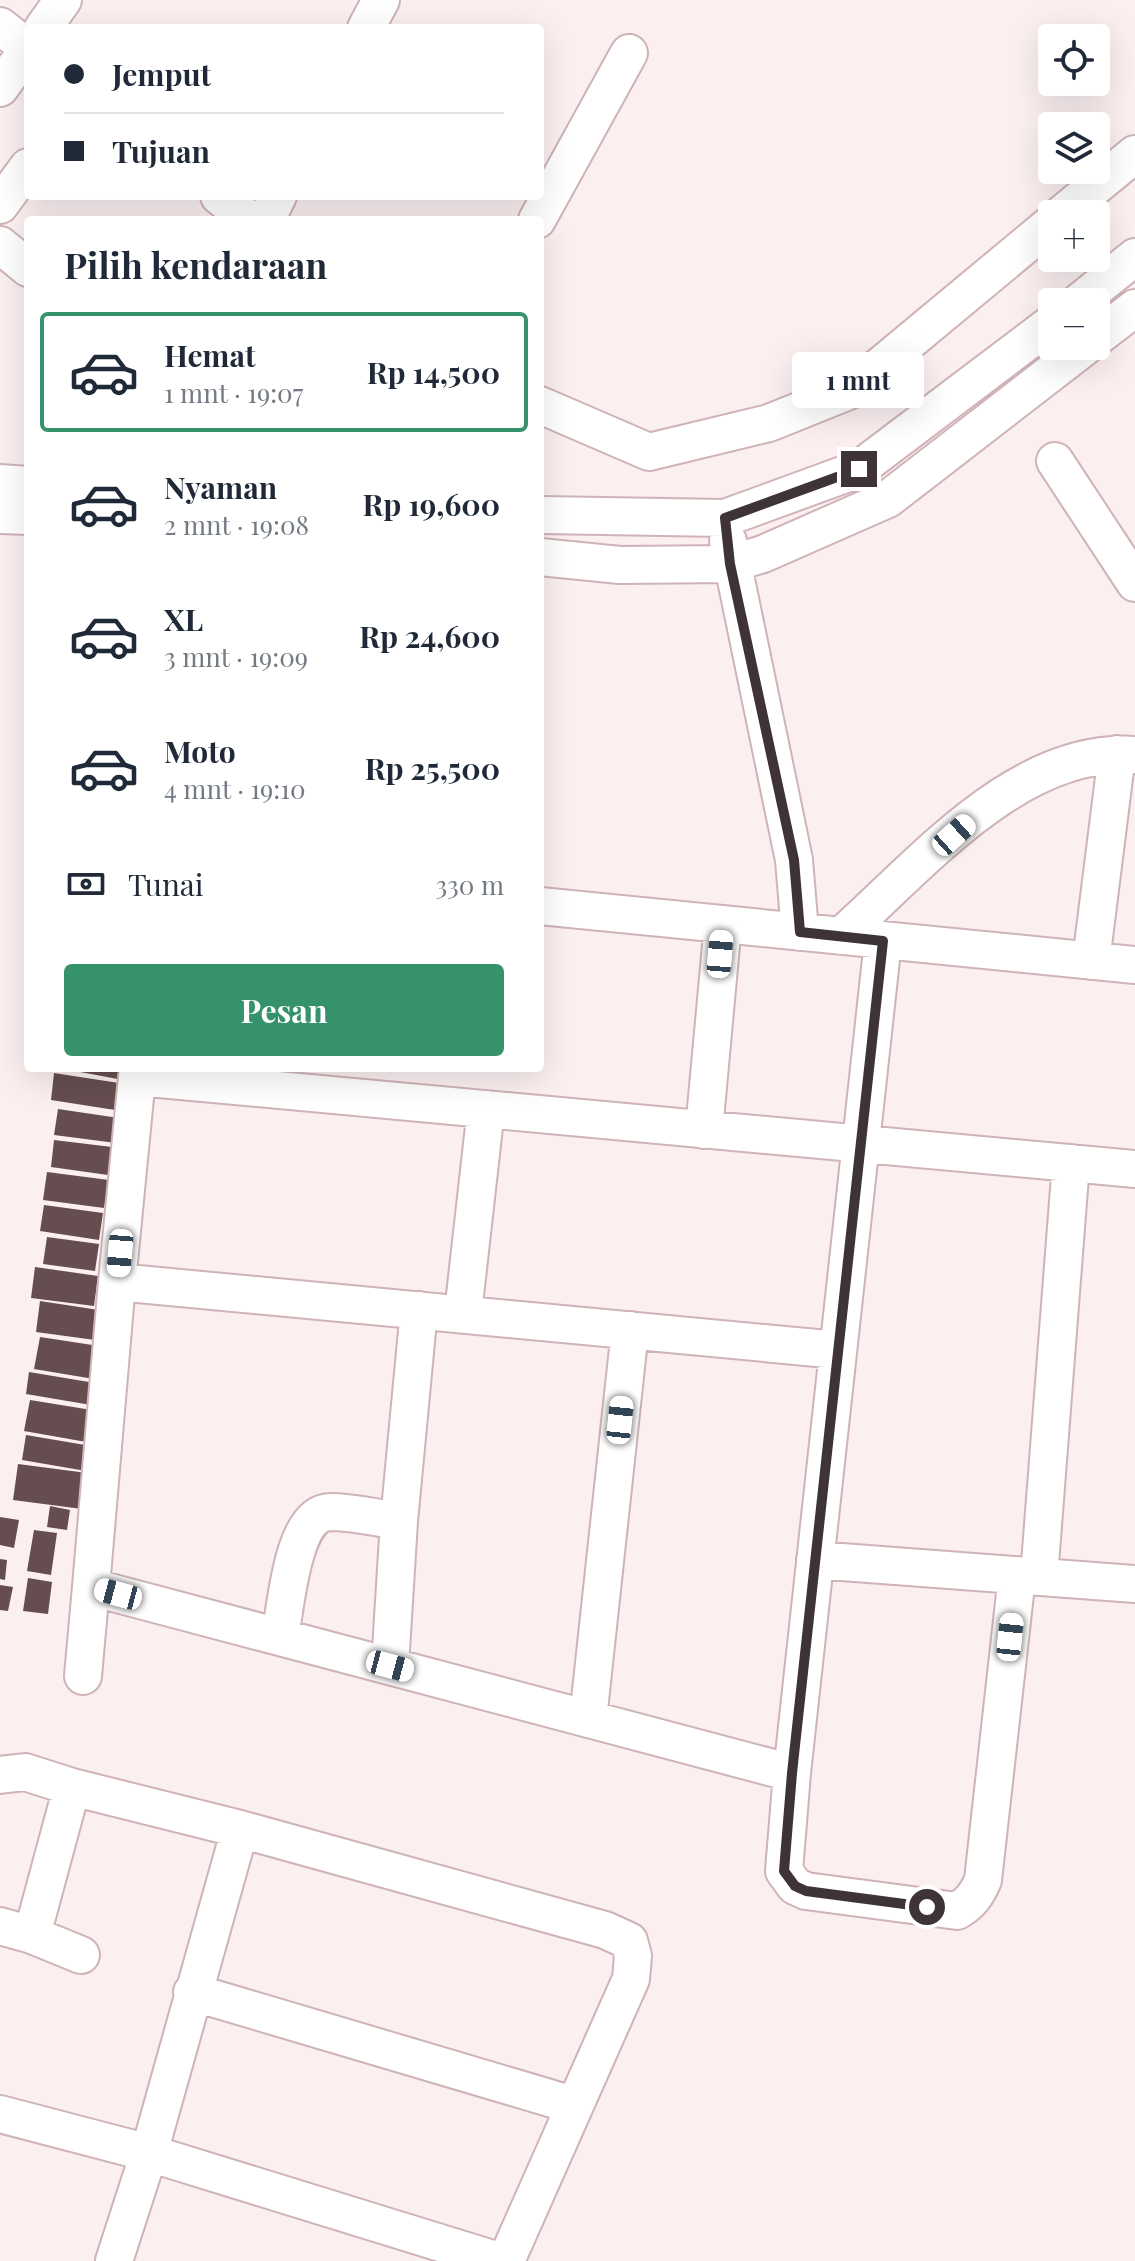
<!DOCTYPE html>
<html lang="id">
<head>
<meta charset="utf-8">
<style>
  :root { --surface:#fff; --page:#f2f2f3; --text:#1f2937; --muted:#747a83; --line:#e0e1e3; --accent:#35926a }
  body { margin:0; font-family:"Playfair Display",serif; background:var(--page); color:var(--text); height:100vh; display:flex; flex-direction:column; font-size:30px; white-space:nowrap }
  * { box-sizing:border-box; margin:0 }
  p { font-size:26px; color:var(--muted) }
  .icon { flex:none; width:44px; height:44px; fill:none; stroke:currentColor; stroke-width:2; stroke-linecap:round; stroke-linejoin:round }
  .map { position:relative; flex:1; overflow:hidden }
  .drawer { position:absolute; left:24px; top:216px; width:520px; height:856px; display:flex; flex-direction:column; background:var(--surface); border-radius:8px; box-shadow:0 8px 32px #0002 }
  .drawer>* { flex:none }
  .banner { position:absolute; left:24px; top:24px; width:520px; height:176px; border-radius:8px; box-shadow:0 8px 32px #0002; display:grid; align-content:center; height:176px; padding:0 40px; background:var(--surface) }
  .controls { position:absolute; left:1038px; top:24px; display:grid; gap:16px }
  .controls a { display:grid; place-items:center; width:72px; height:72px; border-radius:8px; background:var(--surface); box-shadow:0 8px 32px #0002; font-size:40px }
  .end { position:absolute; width:36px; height:36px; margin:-18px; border:10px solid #3f3435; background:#fff; box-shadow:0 0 0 4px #fff }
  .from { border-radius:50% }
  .bubble { position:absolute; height:56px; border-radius:8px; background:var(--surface); box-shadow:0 8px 32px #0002; font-size:26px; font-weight:700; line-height:56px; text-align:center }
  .car { position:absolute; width:24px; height:48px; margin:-24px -12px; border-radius:10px; box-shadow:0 0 6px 2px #0007; background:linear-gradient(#fff 24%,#345 0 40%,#fff 0 76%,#345 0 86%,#fff 0) }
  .banner b { display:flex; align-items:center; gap:28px; height:76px; font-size:30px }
  .banner b+b { border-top:2px solid var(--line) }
  .banner i { width:20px; height:20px; background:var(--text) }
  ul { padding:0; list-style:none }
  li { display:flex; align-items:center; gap:24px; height:120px; margin:0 16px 12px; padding:0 24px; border:4px solid transparent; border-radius:8px }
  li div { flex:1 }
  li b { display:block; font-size:30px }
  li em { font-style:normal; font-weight:700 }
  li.on { border-color:var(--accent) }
  li>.icon { width:72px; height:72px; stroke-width:1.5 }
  h2 { padding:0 40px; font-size:36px; line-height:96px }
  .pay { display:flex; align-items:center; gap:20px; height:88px; padding:0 40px; font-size:30px }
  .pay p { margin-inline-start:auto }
  .action { display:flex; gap:16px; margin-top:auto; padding:16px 40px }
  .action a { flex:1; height:92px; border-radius:8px; background:var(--accent); color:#fff; font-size:32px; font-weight:700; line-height:92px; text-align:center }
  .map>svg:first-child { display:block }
  .building { fill:#664e50 }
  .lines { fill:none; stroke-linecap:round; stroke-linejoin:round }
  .minor-casing { stroke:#cfb3b6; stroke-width:40 }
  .minor { stroke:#fff; stroke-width:36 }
  .route { stroke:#3f3435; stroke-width:10 }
</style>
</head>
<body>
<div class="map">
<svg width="1135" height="2261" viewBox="0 0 1135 2261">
  <rect width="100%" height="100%" fill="#fbeff0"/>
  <path class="building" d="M 59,1068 L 125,1068 L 123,1080 Z
    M 54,1073 L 119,1083 L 115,1110 L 51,1100 Z
    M 58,1109 L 119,1118 L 116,1143 L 54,1135 Z
    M 54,1140 L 112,1147 L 108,1175 L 51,1167 Z
    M 47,1172 L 109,1180 L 104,1208 L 43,1200 Z
    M 44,1205 L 103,1213 L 99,1240 L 40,1231 Z
    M 47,1237 L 99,1244 L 95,1271 L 43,1264 Z
    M 35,1267 L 98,1276 L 94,1306 L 31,1298 Z
    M 40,1301 L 99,1310 L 95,1340 L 36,1332 Z
    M 40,1337 L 99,1346 L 94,1379 L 34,1369 Z
    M 29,1372 L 95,1383 L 91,1405 L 26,1394 Z
    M 30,1400 L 98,1411 L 92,1443 L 24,1431 Z
    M 26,1435 L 97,1447 L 92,1472 L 22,1460 Z
    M 18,1464 L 87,1473 L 82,1509 L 13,1500 Z
    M 50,1506 L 70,1510 L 67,1530 L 47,1527 Z
    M 0,1517 L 19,1520 L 14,1548 L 0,1545 Z
    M 34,1530 L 57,1533 L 51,1575 L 27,1571 Z
    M 0,1559 L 7,1560 L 5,1580 L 0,1579 Z
    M 28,1578 L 52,1582 L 48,1614 L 23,1611 Z
    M 0,1585 L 13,1587 L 8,1611 L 0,1610 Z"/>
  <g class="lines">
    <defs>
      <path id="minor" d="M 0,26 L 28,48
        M 43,28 L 63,0
        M 366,28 L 381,0
        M 0,88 L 28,49
        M 219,196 L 250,220
        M 0,205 L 28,167
        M 1062,214 L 1135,154
        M 266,220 L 278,196
        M 537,220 L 629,53
        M 0,245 L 28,268
        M 1079,302 L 1135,257
        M 1096,338 L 1135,308
        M 540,405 L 649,452 L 769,423 L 851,390 L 1052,223
        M 1055,461 L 1135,583
        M 0,483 L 28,485
        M 0,515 L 28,516
        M 540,515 L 725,518 L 859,469 L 1052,323
        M 728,541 L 794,860 L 800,932
        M 540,557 L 620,565 L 730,564 L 763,554 L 888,499 L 1086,346
        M 540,906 L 1135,965
        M 841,936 C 922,864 1018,747 1135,755
        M 883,941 L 792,1773 L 784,1871 L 795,1886 L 806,1891 L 957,1911 C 971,1903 977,1894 983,1880 L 1017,1576
        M 1091,961 L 1117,754
        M 704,1130 L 723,924
        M 117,1282 L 137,1077 L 1135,1169
        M 463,1313 L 486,1109
        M 815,1560 L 1135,1584
        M 1039,1577 L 1071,1163
        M 280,1637 C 286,1606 292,1513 330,1512 C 352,1512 377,1518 399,1521
        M 390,1666 L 399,1521 L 419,1310
        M 83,1676 L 91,1587
        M 588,1719 L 630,1330
        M 792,1773 L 91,1587 L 117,1282 L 838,1350
        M 0,1775 L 25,1772 L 72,1787
        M 0,1926 L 32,1935
        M 81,1955 L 32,1935 L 72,1787 L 240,1829 L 605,1930 L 629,1941 L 633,1956 L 631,1979 L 506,2261
        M 192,1992 L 573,2105
        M 0,2114 L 149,2153 L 240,1829
        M 114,2261 L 149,2153 L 499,2261"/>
    </defs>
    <use href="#minor" class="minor-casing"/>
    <use href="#minor" class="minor"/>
  </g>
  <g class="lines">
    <path class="route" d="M 859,469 L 725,518 L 730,564 L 794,860 L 800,932 L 883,941 L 792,1773 L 784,1871 L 795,1886 L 806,1891 L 927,1907"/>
  </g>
</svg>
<div class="controls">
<a><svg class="icon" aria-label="locate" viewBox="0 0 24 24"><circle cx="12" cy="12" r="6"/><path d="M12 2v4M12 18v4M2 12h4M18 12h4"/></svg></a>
<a><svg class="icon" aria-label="layers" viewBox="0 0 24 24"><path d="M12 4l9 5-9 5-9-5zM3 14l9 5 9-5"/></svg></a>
<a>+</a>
<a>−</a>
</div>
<i class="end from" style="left:927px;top:1907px"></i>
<i class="end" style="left:859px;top:469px"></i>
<div class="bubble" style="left:792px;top:352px;width:132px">1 mnt</div>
<i class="car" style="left:954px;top:835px;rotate:48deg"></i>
<i class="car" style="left:720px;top:954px;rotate:5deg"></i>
<i class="car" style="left:120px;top:1253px;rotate:185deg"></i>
<i class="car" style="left:620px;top:1420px;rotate:6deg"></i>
<i class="car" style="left:118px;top:1594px;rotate:285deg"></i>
<i class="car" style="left:1010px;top:1637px;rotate:6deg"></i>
<i class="car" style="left:390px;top:1666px;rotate:105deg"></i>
<div class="banner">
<b><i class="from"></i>Jemput</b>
<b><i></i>Tujuan</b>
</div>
<section class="drawer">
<h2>Pilih kendaraan</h2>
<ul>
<li class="on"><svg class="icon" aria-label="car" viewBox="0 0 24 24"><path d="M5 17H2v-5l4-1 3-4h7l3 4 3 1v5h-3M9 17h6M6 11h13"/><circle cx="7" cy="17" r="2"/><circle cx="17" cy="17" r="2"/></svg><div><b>Hemat</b><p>1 mnt · 19:07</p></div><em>Rp 14,500</em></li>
<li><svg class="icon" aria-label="car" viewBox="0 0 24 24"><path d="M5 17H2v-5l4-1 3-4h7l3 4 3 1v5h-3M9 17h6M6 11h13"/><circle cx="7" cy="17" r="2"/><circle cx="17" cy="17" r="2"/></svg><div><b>Nyaman</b><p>2 mnt · 19:08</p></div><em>Rp 19,600</em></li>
<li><svg class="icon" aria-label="car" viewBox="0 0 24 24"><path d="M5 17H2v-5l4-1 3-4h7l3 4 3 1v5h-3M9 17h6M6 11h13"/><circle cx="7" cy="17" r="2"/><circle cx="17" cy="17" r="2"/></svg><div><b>XL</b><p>3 mnt · 19:09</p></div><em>Rp 24,600</em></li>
<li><svg class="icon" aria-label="car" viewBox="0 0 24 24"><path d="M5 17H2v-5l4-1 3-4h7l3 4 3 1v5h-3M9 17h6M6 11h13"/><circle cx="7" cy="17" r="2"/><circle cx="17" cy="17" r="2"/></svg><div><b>Moto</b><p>4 mnt · 19:10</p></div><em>Rp 25,500</em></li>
</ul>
<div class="pay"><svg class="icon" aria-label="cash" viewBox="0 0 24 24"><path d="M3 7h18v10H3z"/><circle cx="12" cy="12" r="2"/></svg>Tunai<p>330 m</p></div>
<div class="action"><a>Pesan</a></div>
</section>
</div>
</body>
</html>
